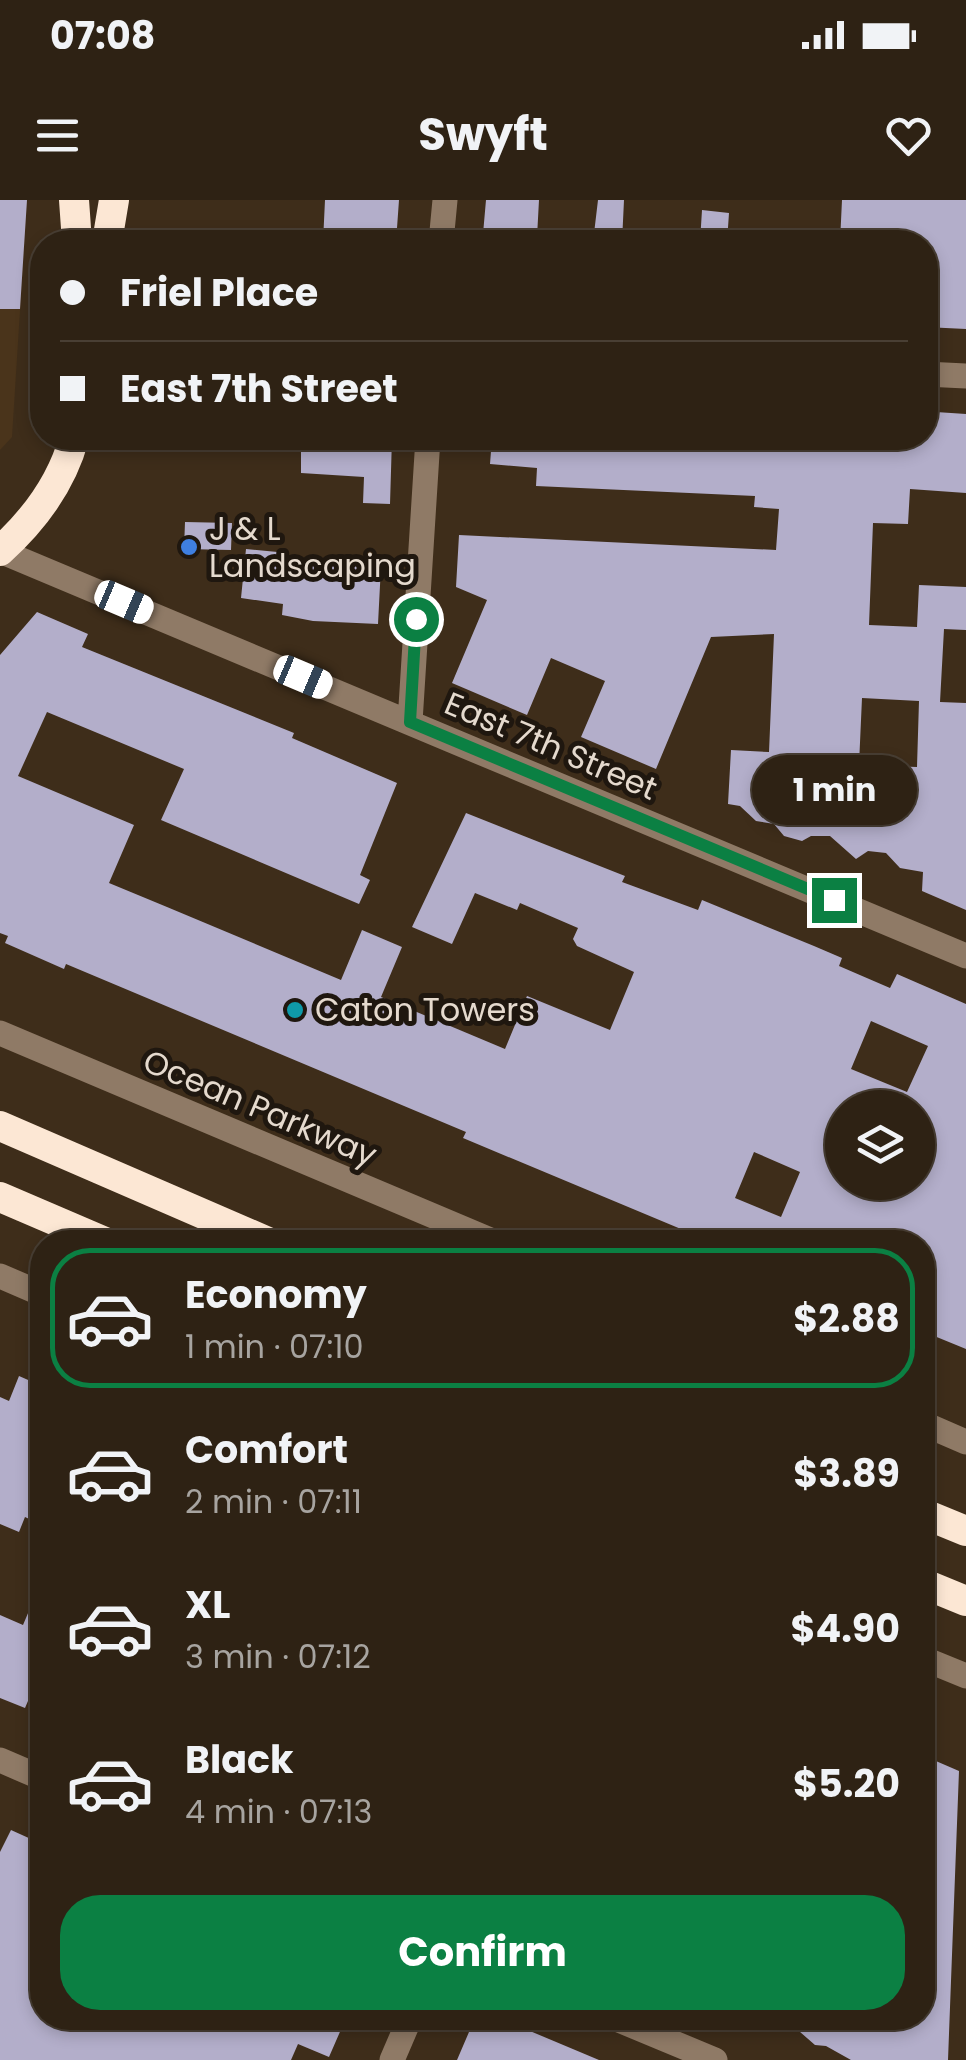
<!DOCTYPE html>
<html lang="en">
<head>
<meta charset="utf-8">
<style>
  :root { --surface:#2e2214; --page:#362a1d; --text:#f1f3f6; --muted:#a7a4a0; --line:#493f34; --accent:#0b8043 }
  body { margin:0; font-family:Poppins,sans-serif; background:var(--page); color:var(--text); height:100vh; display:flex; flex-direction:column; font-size:38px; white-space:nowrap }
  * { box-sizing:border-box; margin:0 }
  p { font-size:32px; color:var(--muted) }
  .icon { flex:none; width:55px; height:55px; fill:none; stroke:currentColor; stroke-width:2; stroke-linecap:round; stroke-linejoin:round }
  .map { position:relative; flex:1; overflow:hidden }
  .panel { position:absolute; left:30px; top:1030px; width:905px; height:800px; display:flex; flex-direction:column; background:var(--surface); border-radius:40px; box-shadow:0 5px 15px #0003,0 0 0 2px var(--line) }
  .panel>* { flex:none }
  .hud { position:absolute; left:30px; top:30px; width:908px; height:220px; border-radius:40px; box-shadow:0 5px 15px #0003,0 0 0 2px var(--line); display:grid; align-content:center; height:220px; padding:0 30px; background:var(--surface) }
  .controls { position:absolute; left:825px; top:890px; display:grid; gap:20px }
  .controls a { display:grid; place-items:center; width:110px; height:110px; border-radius:50%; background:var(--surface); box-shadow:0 5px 15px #0003,0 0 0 2px var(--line); font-size:50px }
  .end { position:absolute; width:45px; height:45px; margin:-22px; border:12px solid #0b8043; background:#fff; box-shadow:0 0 0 5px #fff }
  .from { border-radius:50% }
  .bubble { position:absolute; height:70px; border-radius:35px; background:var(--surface); box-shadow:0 5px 15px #0003,0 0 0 2px var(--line); font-size:32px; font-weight:700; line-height:70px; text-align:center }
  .car { position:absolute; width:30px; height:60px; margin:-30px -15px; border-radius:12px; box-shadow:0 0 8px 2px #0007; background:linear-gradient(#fff 24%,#345 0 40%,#fff 0 76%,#345 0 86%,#fff 0) }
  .hud b { display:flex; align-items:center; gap:35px; height:95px; font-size:38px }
  .hud b+b { border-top:2px solid var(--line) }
  .hud i { width:25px; height:25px; background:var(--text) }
  ul { padding:18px 0 0; list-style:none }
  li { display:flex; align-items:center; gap:30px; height:140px; margin:0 20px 15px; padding:0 10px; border:5px solid transparent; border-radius:40px }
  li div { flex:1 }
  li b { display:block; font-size:38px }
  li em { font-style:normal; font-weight:700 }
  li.active { border-color:var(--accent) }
  li>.icon { width:90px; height:90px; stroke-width:1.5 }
  .button { display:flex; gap:20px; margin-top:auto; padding:20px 30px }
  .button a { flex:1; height:115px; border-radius:40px; background:var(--accent); color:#fff; font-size:40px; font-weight:700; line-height:115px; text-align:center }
  .status { display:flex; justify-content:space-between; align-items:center; height:70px; padding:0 50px; background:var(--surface); direction:ltr }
  .status svg { height:28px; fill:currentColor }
  header { display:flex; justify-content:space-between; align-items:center; height:130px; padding:0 30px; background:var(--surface); font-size:45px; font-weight:700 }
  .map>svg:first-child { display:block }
  .built { fill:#4a341b }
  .building { fill:#b3aeca; fill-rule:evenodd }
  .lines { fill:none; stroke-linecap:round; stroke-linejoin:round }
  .minor { stroke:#8f7a66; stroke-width:25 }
  .highway { stroke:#fce7d4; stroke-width:30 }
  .route { stroke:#0b8043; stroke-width:12 }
  .shop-dot { fill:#3f7fe0; stroke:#1f170f; stroke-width:4 }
  .culture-dot { fill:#0f9aa8; stroke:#1f170f; stroke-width:4 }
  .labels { text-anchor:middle; stroke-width:10; stroke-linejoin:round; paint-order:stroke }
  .poi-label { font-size:32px; fill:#e5dace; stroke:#1f170f; text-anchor:start }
  .street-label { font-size:32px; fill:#e5dace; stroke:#1f170f }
</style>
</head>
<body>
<div class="status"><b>07:08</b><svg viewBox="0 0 49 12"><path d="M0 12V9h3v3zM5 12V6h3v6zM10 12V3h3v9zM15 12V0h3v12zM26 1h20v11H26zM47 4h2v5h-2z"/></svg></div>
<header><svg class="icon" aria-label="menu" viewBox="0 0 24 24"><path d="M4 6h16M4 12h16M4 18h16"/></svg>Swyft<svg class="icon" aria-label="heart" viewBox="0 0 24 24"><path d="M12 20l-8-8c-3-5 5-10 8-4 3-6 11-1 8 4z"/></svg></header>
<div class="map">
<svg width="966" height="1860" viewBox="0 0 966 1860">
  <rect width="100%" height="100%" fill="#3e2d1a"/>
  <path class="built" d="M 0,0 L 27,0 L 12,237 L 0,250 Z"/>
  <path class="building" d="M 0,0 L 27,0 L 20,109 L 0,109 Z
    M 325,0 L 399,0 L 396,42 L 323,42 Z
    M 486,0 L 539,0 L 537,37 L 483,34 Z
    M 598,0 L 624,0 L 622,42 L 593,42 Z
    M 842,0 L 966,0 L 966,129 L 925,127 L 925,42 L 840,42 Z
    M 702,10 L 729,13 L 727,42 L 700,42 Z
    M 936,212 L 966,214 L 966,293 L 910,289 L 908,324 L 873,323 L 869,425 L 917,427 L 919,385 L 966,387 L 966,430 L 944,429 L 940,502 L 966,503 L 966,710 L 922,691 L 923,672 L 900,668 L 886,653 L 868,651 L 856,659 L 830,636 L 811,636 L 802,641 L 784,636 L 774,624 L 756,621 L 740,606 L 728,604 L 731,550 L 769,552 L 774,434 L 711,437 L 656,569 L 581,537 L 605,481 L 551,458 L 527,515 L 452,483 L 487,400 L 456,387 L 459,335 L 776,350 L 779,309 L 754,307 L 755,296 L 536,286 L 537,268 L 490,264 L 492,238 L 925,238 L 925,222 L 935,223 ZM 862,498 L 919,501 L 917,567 L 859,565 Z
    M 301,238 L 392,238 L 390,304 L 363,303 L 364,277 L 301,273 Z
    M 185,322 L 232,323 L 231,350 L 184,349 Z
    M 246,349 L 288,353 L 288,360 L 381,366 L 378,424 L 313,421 L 282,415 L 283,404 L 241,398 Z
    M 37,412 L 88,434 L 82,447 L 294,533 L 292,538 L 397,583 L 360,675 L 370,680 L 359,704 L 161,620 L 184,569 L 47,512 L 18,576 L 134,625 L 109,683 L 167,707 L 341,780 L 362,730 L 402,747 L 381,797 L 505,849 L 527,796 L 610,830 L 634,772 L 577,746 L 573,739 L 578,728 L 520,703 L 517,710 L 475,693 L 452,744 L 412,727 L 466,613 L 625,676 L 622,682 L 698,710 L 702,700 L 814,746 L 842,758 L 839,766 L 890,788 L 897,774 L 966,804 L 966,1149 L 922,1131 L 922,1042 L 712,1042 L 463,938 L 466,932 L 66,764 L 64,769 L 5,743 L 8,736 L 0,733 L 0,455 ZM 871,821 L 928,846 L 907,892 L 851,869 ZM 859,898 L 881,908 L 918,908 L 918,982 L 842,982 L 842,908 L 856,908 ZM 754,952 L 800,972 L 781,1017 L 735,998 Z
    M 19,1176 L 42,1186 L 42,1325 L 25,1317 L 19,1332 L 0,1324 L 0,1197 L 9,1201 Z
    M 42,1380 L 42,1468 L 25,1508 L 0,1498 L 0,1415 L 23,1425 Z
    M 922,1555 L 959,1571 L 948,1860 L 851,1860 L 826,1846 L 815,1845 L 784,1818 L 922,1818 Z
    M 11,1630 L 42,1644 L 42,1818 L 346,1818 L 329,1857 L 298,1844 L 291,1860 L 0,1860 L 0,1652 Z
    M 475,1818 L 499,1818 L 599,1860 L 457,1860 Z"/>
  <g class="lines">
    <path class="minor" d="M 441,42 L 445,0
      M 925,174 L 966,176
      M 0,351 L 966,756
      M 410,522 L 428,238
      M 0,833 L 495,1042
      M 0,1076 L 42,1094
      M 922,1223 L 966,1242
      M 922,1458 L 966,1476
      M 0,1560 L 42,1578
      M 614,1818 L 715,1860
      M 392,1860 L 410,1818"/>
    <path class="highway" d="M 74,0 L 77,42
      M 107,42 L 114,0
      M 0,351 C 34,320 62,283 74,238
      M 0,926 L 268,1042
      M 0,997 L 105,1042
      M 922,1313 L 966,1331
      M 922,1383 L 966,1401"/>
  </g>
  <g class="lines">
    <path class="route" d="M 416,419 L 410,522 L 834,700"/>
  </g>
  <circle class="shop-dot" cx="189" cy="347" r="10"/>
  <circle class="culture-dot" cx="295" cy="810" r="10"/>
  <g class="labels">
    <g class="poi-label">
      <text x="209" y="340">J &amp; L<tspan x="209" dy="37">Landscaping</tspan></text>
      <text x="315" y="821">Caton Towers</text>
    </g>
    <g class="street-label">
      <text transform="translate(551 546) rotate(23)" y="11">East 7th Street</text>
      <text transform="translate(260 908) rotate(23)" y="11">Ocean Parkway</text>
    </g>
  </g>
</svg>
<div class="controls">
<a><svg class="icon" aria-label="layers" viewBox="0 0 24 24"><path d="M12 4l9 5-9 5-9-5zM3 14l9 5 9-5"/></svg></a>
</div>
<i class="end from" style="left:416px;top:419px"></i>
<i class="end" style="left:834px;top:700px"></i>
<div class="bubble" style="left:752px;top:555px;width:165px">1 min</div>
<i class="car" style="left:124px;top:402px;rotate:113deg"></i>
<i class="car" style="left:303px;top:477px;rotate:113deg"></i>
<div class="hud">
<b><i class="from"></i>Friel Place</b>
<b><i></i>East 7th Street</b>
</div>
<section class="panel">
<ul>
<li class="active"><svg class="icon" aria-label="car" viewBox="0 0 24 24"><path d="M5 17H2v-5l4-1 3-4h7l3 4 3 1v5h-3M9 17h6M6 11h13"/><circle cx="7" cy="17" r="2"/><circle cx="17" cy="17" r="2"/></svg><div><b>Economy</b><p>1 min · 07:10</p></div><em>$2.88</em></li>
<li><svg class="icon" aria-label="car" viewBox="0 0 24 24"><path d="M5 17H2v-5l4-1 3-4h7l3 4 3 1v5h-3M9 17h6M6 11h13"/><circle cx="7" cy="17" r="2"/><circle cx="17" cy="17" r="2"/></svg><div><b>Comfort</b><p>2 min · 07:11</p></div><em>$3.89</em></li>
<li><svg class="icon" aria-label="car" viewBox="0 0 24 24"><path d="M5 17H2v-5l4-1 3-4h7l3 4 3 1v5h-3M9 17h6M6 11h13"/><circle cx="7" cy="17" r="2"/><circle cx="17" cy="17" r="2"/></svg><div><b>XL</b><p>3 min · 07:12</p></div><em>$4.90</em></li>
<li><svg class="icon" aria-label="car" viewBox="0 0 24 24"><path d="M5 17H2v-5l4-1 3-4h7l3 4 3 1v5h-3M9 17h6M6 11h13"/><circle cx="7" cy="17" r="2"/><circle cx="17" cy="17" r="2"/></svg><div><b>Black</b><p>4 min · 07:13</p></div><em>$5.20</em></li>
</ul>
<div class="button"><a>Confirm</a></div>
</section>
</div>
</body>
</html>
